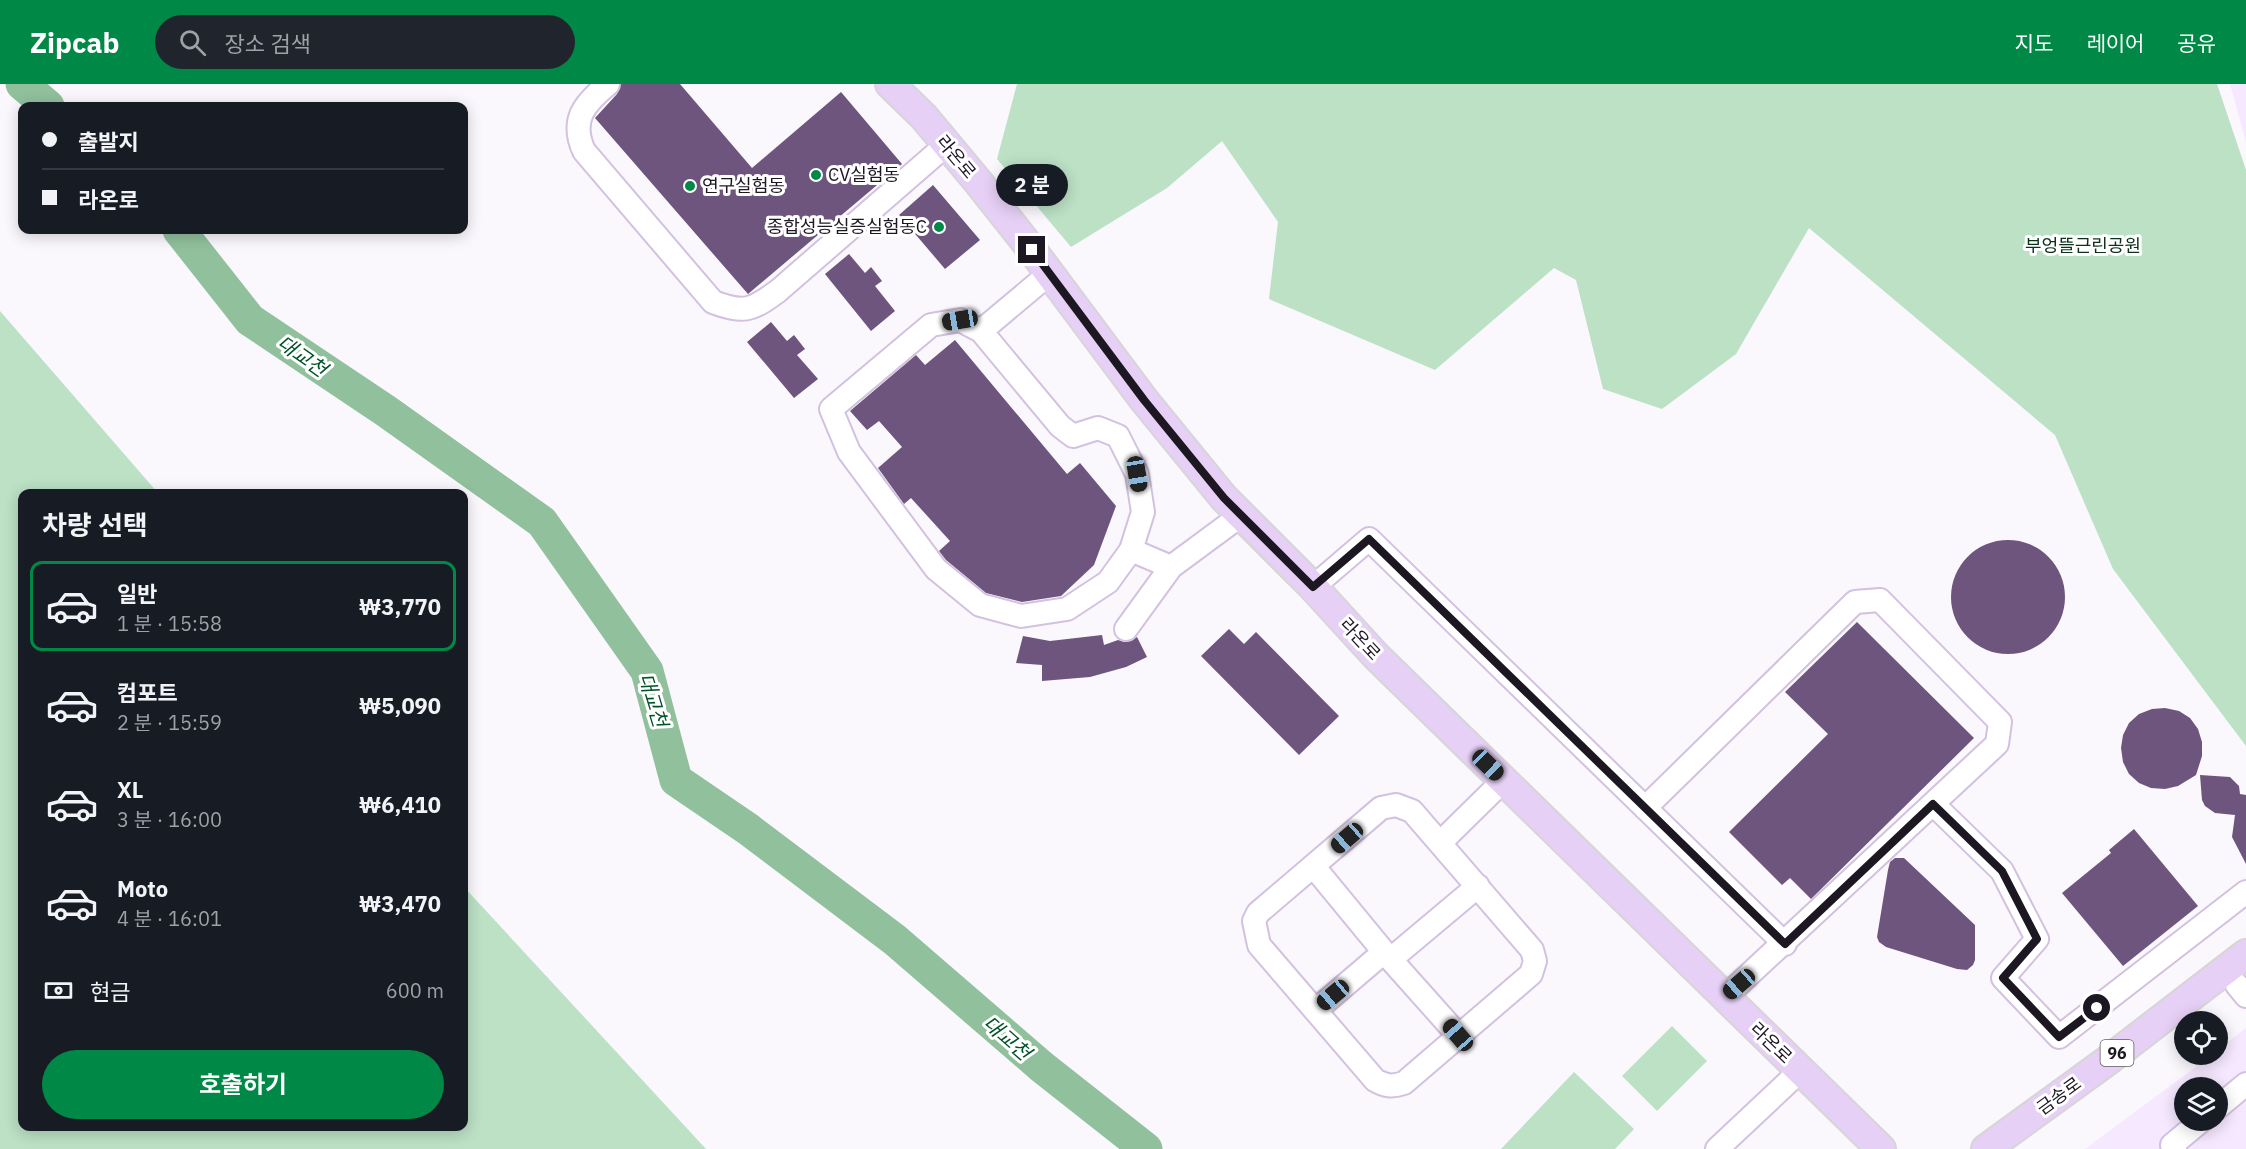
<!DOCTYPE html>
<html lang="ko">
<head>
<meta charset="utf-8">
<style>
  :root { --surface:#171b24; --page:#20242c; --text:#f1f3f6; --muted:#9ea1a6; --line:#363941; --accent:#008946 }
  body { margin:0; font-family:"IBM Plex Sans","Noto Sans KR",sans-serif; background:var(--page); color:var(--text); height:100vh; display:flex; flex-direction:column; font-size:22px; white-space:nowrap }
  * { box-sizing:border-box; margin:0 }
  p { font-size:20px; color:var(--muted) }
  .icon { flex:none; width:33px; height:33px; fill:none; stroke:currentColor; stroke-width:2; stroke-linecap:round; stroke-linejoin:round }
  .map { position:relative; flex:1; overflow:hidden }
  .details { position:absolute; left:18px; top:405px; width:450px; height:642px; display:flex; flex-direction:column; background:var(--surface); border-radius:12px; box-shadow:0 3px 15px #0003 }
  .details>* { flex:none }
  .top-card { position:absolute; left:18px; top:18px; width:450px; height:132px; border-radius:12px; box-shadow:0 3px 15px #0003; display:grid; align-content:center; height:132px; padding:0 24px; background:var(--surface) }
  .fabs { position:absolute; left:2174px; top:927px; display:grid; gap:12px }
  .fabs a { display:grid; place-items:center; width:54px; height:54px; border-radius:50%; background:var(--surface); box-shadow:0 3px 15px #0003; font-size:30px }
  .end { position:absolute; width:27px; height:27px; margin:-14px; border:8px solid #1d1722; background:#fff; box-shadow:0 0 0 3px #fff }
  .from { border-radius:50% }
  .bubble { position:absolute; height:42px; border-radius:21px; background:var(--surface); box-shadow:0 3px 15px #0003; font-size:20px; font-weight:700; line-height:42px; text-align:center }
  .car { position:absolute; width:18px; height:36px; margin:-18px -9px; border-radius:8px; box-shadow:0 0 4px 2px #0007; background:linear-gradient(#222 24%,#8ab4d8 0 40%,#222 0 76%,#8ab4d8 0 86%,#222 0) }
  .top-card b { display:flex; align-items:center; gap:21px; height:57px; font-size:22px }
  .top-card b+b { border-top:2px solid var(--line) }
  .top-card i { width:15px; height:15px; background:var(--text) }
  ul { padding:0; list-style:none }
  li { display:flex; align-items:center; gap:18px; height:90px; margin:0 12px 9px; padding:0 12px; border:3px solid transparent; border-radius:12px }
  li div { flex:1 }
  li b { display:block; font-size:22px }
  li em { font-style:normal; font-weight:700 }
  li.on { border-color:var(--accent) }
  li>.icon { width:54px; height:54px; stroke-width:1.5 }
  h2 { padding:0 24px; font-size:27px; line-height:72px }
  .pay { display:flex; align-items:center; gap:15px; height:66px; padding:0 24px; font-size:22px }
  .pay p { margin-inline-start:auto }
  .button { display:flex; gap:12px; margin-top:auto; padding:12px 24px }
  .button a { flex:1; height:69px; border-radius:36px; background:var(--accent); color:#fff; font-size:24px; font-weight:700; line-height:69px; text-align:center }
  header { display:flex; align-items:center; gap:36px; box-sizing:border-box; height:84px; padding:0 30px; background:var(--accent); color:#fff }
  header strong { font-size:28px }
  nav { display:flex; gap:33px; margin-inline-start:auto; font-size:21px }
  .search { width:420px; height:54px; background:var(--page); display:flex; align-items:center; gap:15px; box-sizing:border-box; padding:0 21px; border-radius:33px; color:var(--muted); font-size:22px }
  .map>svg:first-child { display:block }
  .built { fill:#f5e8ff; fill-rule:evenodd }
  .green { fill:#bce1c5 }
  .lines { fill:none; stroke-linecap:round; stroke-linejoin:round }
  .river { stroke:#91c09d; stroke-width:33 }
  .building { fill:#6d557e }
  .minor-casing { stroke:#d3c1e0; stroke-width:26 }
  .major-casing { stroke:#d6d5d7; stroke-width:32 }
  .minor { stroke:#fff; stroke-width:22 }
  .major { stroke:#e6d0f5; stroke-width:28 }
  .route { stroke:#1d1722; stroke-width:8 }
  .poi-dot { fill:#008946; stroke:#fff; stroke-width:2 }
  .labels { text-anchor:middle; stroke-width:6; stroke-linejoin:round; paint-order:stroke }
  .shield { fill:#fff; stroke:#615d64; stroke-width:1.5 }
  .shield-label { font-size:16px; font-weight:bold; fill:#1d1722 }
  .street-label { font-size:18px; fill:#1d1722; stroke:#fff }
  .poi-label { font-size:18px; fill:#1d1722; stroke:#fff; text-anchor:start }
  .park-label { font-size:18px; fill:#0d321b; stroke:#fff }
  .water-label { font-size:20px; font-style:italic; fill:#005227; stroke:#fff }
</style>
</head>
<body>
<header>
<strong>Zipcab</strong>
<div class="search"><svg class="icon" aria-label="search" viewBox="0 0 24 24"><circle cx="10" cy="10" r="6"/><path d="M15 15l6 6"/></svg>장소 검색</div>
<nav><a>지도</a><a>레이어</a><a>공유</a></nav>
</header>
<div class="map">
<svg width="2246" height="1065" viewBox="0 0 2246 1065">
  <rect width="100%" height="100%" fill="#faf7fd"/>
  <path class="built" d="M 2230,0 L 2246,0 L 2246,58 Z
    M 2246,944 L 2246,1065 L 2085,1065 L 2212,971 L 2217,970 L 2217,967 ZM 2184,1004 L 2217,1004 L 2217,1036 L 2184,1036 Z"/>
  <path class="green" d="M 1017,0 L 2217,0 L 2246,86 L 2246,662 L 2113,485 L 2055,351 L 1809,144 L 1736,270 L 1662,325 L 1603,305 L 1576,196 L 1554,184 L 1435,286 L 1269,215 L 1278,138 L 1222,57 L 1167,104 L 1071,163 L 997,75 Z
    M 0,227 L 158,409 L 22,410 L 22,1042 L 464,1042 L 464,803 L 706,1065 L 0,1065 Z
    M 1672,942 L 1707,977 L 1657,1027 L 1622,992 Z
    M 1574,988 L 1634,1045 L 1615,1065 L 1501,1065 Z"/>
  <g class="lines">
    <path class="river" d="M 22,0 L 48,22
      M 179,146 L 250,236 L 386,327 L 542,438 L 647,587 L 676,696 L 748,745 L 895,856 L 1042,983 L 1146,1065"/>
  </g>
  <path class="building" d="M 621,0 L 680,0 L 752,84 L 841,8 L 902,80 L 748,210 L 595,34 L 617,10 Z
    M 933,101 L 980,156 L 945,185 L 899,131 Z
    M 849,170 L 865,189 L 871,183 L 882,197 L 875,202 L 895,227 L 871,247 L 825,190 Z
    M 771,238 L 787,257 L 794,251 L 805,265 L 797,271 L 818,295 L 794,314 L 747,258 Z
    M 955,256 L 1067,390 L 1080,379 L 1116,422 L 1094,481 L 1061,512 L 1022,518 L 986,509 L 946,476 L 939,467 L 950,457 L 911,414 L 904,420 L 878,384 L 902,363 L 879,337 L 867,346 L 850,327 L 916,271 L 925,281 Z
    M1951 513a57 57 0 1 1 114 0a57 57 0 1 1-114 0Z
    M 1857,538 L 1974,654 L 1811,815 L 1790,794 L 1782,801 L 1729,748 L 1828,650 L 1785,608 Z
    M 1229,545 L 1244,560 L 1256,548 L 1339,632 L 1299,671 L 1201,572 Z
    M 1102,551 L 1104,561 L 1118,556 L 1124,558 L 1131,557 L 1137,553 L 1147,573 L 1126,583 L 1090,593 L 1042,597 L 1042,581 L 1016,579 L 1023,552 L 1050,557 Z
    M 2165,624 L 2179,627 L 2190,634 L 2198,645 L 2202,658 L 2202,672 L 2196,691 L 2178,702 L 2165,705 L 2151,704 L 2139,699 L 2129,690 L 2123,678 L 2121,664 L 2123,651 L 2129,639 L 2139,630 L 2152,625 Z
    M 2200,691 L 2230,693 L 2239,702 L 2240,710 L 2246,711 L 2246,780 L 2232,753 L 2235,731 L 2215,729 L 2205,722 L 2202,716 Z
    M 2134,745 L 2198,822 L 2123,882 L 2062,809 L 2111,769 L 2109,766 Z
    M 1895,774 L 1904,774 L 1975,841 L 1975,876 L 1973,881 L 1967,886 L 1957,885 L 1886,863 L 1879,858 L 1877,853 L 1888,786 L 1890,778 Z"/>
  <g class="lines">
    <defs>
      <path id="minor" d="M 608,0 C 584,20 570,36 584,67 L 713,218 C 745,230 752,226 778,207 L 946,61
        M 981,247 L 1060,342 L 1073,352 L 1098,344 L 1118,352 L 1137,390 L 1143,428 L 1131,466 L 1108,498 L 1067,525 L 1021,532 L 980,521 L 936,485 L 849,368 L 831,325 L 931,241 L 960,236 L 981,247 L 1049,190
        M 1131,466 L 1171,483
        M 1313,503 L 1369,455 L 1785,860
        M 1126,545 L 1171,483 L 1240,432
        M 1933,720 L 2002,787 L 2037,855 L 2003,894 L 2059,953 L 2246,808
        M 1396,721 L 1412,727 L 1532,866 L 1535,877 L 1531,890 L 1404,999 C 1392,1003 1385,1002 1375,996 L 1259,861 L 1254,837 L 1258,829 L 1381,724 Z
        M 1645,724 L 1855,518 L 1880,516 L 2000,638 L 1997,660 L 1725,913
        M 1441,758 L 1504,696
        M 1314,783 L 1384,868 L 1458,951
        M 1391,875 L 1478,802
        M 2237,901 L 2246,912
        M 1316,926 L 1384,868
        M 2217,1024 L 2246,1000
        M 1717,1065 L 1800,987
        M 2175,1065 L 2172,1061 L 2202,1036"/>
      <path id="major" d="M 890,0 L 924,33 L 979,99 L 1032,166 L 1144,316 L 1224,414 L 1313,503 L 1376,572 L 1881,1065
        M 1986,1065 L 2107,977 L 2246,870"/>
    </defs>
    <use href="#minor" class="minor-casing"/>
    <use href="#major" class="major-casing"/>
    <use href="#minor" class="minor"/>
    <use href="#major" class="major"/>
  </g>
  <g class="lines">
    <path class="route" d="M 1032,166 L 1144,316 L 1224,414 L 1313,503 L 1369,455 L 1785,860 L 1933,720 L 2002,787 L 2037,855 L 2003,894 L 2059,953 L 2097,924"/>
  </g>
  <g class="poi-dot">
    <circle cx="816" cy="91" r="6"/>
    <circle cx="690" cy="102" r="6"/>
    <circle cx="939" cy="143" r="6"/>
  </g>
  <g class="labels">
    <rect class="shield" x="2100.5" y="956" width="33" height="26" rx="4.5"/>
    <g class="shield-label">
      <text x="2117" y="975">96</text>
    </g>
    <g class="street-label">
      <text transform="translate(956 73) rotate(50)" y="6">라온로</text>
      <text transform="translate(1360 555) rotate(47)" y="6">라온로</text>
      <text transform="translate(1771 959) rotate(44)" y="6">라온로</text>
      <text transform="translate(2059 1012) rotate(-36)" y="6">금송로</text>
    </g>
    <g class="poi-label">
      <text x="828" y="97">CV실험동</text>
      <text x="702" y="108">연구실험동</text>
      <text x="927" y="149" text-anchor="end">종합성능실증실험동C</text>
    </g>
    <g class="park-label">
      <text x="2083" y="168">부엉뜰근린공원</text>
    </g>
    <g class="water-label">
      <text transform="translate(302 272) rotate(35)" y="7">대교천</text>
      <text transform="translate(653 616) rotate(73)" y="7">대교천</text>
      <text transform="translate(1007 954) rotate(41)" y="7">대교천</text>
    </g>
  </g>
</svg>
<div class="fabs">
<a><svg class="icon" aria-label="locate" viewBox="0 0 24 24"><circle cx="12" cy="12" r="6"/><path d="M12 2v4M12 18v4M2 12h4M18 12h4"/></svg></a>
<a><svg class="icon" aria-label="layers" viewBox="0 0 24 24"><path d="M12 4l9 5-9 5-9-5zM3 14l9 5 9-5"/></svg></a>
</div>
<i class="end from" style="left:2097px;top:924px"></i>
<i class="end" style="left:1032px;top:166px"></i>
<div class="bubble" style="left:996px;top:80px;width:72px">2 분</div>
<i class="car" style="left:960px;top:236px;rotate:261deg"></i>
<i class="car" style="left:1137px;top:390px;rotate:171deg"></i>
<i class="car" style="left:1488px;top:681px;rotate:134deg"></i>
<i class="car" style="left:1347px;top:754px;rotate:229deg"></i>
<i class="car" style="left:1739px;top:900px;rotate:229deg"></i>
<i class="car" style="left:1333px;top:911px;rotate:230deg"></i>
<i class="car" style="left:1458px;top:951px;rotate:319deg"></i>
<div class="top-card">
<b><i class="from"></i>출발지</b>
<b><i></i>라온로</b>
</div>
<section class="details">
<h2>차량 선택</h2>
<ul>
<li class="on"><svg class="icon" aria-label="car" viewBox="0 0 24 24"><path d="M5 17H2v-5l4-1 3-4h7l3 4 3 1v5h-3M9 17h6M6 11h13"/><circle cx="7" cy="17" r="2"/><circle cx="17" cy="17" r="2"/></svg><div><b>일반</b><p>1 분 · 15:58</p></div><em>₩3,770</em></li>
<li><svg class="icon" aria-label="car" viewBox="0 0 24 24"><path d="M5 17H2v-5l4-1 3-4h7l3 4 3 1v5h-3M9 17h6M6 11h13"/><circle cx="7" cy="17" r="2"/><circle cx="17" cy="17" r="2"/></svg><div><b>컴포트</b><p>2 분 · 15:59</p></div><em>₩5,090</em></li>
<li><svg class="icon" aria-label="car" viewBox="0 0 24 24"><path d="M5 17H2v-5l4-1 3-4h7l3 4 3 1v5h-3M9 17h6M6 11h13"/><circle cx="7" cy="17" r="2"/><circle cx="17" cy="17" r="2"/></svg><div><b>XL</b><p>3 분 · 16:00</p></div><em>₩6,410</em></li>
<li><svg class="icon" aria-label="car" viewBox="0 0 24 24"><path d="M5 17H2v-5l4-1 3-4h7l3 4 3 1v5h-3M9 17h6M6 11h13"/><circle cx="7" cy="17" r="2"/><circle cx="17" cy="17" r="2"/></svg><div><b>Moto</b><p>4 분 · 16:01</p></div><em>₩3,470</em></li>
</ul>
<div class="pay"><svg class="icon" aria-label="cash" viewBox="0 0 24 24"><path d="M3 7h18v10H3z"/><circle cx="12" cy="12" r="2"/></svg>현금<p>600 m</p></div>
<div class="button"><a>호출하기</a></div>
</section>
</div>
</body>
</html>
